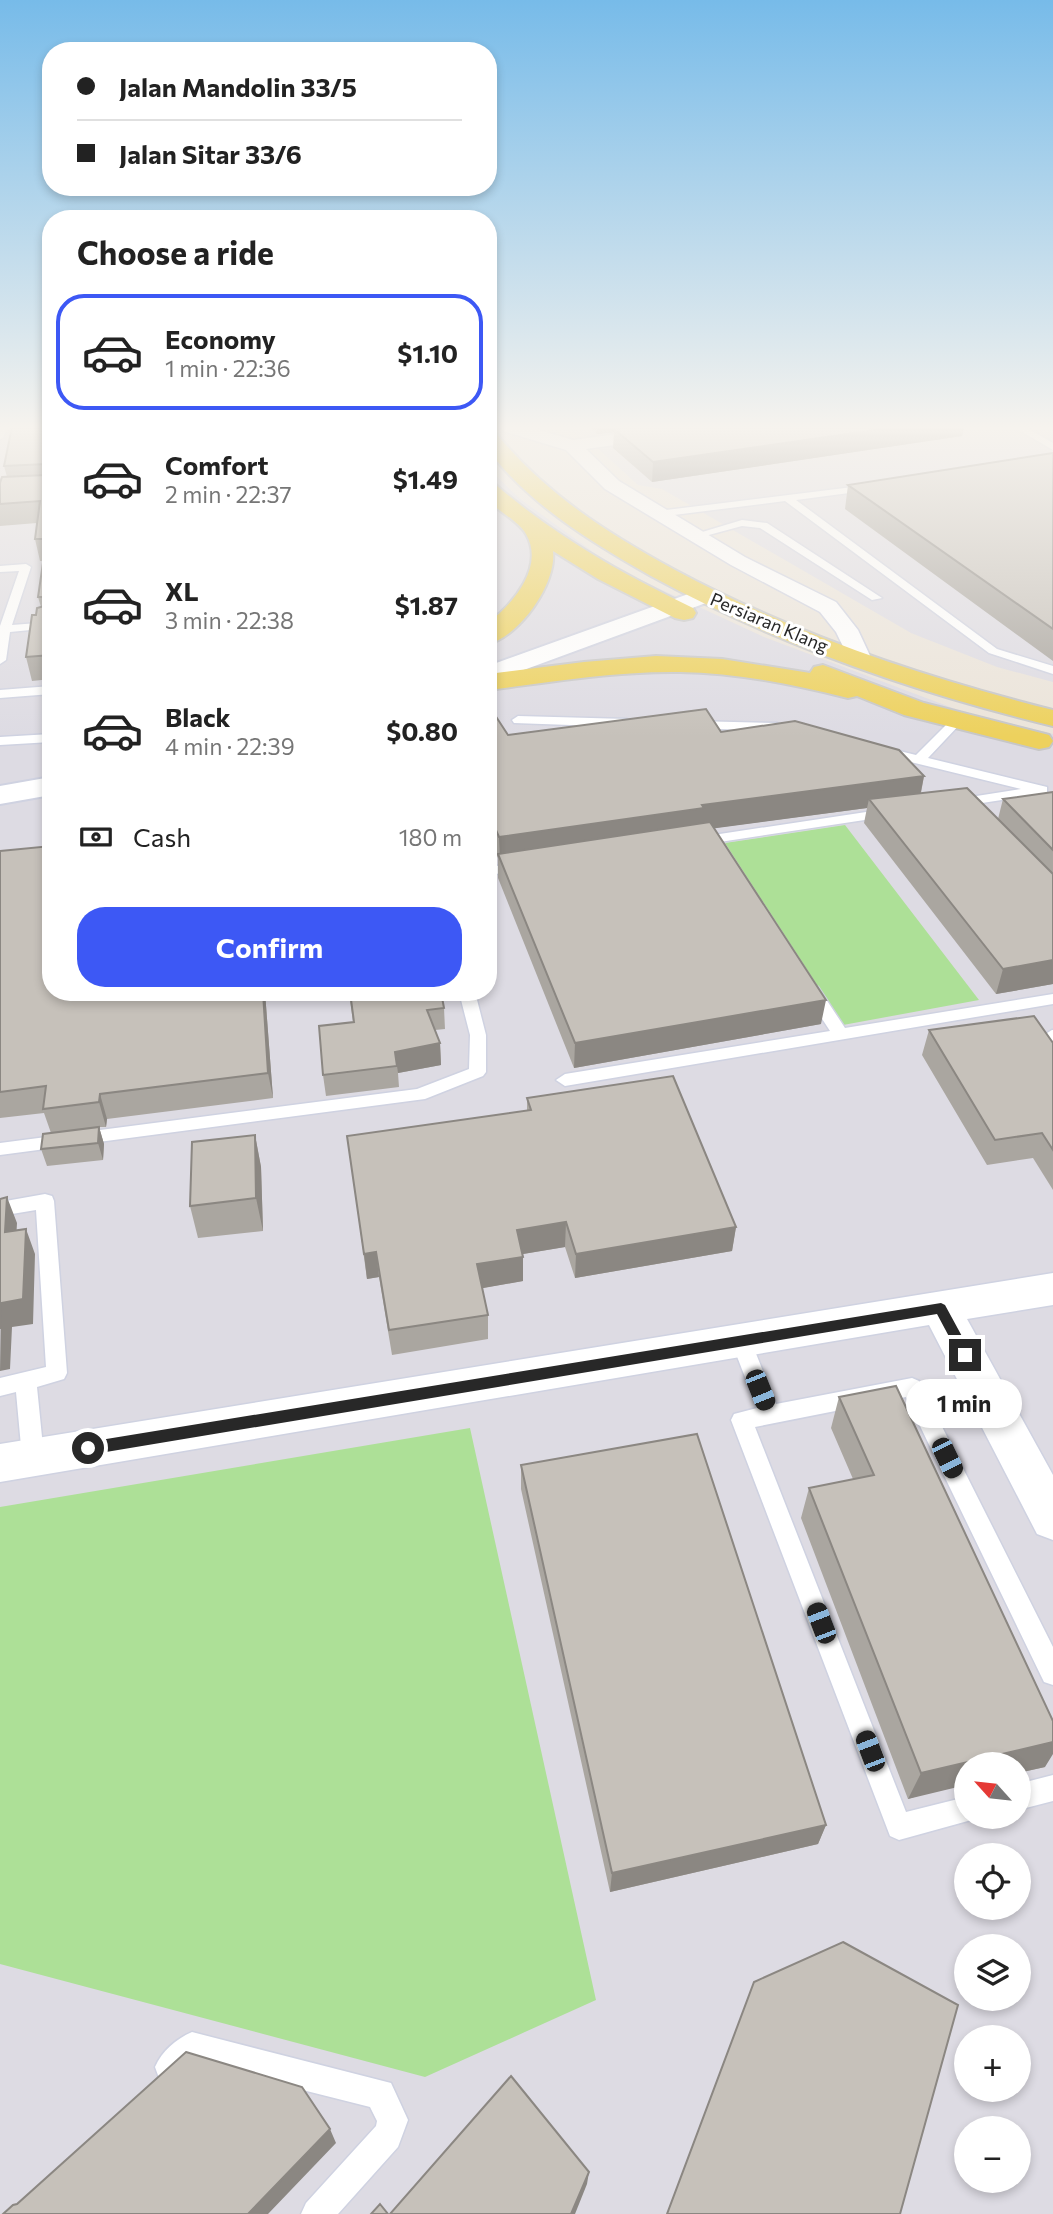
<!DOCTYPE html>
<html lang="en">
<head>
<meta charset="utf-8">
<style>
  :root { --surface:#fff; --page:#f6f6f6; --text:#222; --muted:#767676; --line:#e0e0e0; --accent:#3d58f5 }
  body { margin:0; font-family:Commissioner,sans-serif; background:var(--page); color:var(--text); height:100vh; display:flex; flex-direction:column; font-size:26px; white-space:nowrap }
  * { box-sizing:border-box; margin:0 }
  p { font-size:23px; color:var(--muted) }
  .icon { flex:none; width:38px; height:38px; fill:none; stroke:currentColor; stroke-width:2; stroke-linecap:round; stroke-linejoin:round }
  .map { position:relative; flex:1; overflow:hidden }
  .side { position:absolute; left:42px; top:210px; width:455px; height:791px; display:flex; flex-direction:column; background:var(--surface); border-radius:28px; box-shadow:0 4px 10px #0003 }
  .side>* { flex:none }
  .guide { position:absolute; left:42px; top:42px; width:455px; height:154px; border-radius:28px; box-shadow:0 4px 10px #0003; display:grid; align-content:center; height:154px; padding:0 35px; background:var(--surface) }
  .needle { width:46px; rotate:297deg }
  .fabs { position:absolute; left:954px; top:1752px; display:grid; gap:14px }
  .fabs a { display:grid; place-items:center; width:77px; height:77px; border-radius:50%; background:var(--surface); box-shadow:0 4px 10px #0003; font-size:35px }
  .end { position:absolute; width:32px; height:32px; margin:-16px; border:9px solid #282828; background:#fff; box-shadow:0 0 0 4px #fff }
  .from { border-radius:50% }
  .bubble { position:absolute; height:49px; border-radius:24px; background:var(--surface); box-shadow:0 4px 10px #0003; font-size:23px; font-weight:700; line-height:49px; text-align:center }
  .car { position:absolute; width:21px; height:42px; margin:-21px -10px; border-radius:9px; box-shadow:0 0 5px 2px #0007; background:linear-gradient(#222 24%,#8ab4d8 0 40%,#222 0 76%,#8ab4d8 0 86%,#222 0) }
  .guide b { display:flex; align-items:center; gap:24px; height:66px; font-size:26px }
  .guide b+b { border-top:2px solid var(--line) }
  .guide i { width:18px; height:18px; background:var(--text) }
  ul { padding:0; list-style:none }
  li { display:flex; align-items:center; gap:21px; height:116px; margin:0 14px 10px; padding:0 21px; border:4px solid transparent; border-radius:28px }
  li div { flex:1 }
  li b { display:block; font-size:26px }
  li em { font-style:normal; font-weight:700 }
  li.on { border-color:var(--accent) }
  li>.icon { width:63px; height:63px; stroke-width:1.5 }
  h2 { padding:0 35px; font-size:32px; line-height:84px }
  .pay { display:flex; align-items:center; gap:18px; height:77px; padding:0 35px; font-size:26px }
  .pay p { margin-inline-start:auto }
  .primary-button { display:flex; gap:14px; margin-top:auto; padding:14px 35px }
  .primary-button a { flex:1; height:80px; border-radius:28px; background:var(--accent); color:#fff; font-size:28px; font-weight:700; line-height:80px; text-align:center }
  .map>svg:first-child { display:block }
  .industrial { fill:#dddbe3; fill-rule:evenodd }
  .green { fill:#ade097 }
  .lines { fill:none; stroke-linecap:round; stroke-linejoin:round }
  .lane-casing { stroke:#cfd2e1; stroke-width:3 }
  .street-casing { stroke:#cfd2e1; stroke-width:3 }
  .secondary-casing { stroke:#cfd2e1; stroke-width:4 }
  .primary-casing { stroke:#c7c7c7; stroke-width:4 }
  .lane { fill:#fff; fill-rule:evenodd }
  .street { fill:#fff; fill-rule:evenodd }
  .secondary { fill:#fff; fill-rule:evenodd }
  .primary { fill:#edd15d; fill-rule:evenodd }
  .wall { fill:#aaa6a0 }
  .shaded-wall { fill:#8b8782 }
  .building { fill:#c6c1ba; stroke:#8b8782; stroke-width:2 }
  .route { fill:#282828 }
  .labels { text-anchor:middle; stroke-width:6; stroke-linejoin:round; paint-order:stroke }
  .far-street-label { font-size:18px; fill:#282828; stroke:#fff }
</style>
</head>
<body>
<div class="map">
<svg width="1053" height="2214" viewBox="0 0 1053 2214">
  <rect width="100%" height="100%" fill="#ebe4da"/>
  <path class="industrial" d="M 0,427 L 51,427 L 51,992 L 488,992 L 488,468 L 520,499 L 617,569 L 764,637 L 966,713 L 1053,734 L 1053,2214 L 0,2214 ZM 966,1764 L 1018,1764 L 1018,1816 L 966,1816 ZM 966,1855 L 1018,1855 L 1018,1908 L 966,1908 ZM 966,1946 L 1018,1946 L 1018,1998 L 966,1998 ZM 966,2037 L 1018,2037 L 1018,2090 L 966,2090 ZM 966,2128 L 1018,2128 L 1018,2180 L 966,2180 Z
    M 545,427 L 1053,427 L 1053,682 L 997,667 L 911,633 L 662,489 L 638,485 L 583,435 Z"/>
  <path class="green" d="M 845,825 L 979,1000 L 843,1025 L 725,843 Z
    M 470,1428 L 596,2000 L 425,2077 L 0,1964 L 0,1507 Z"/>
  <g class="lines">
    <defs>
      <path id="lane" d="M 0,427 L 8,427 L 3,438 L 0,439 Z
        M 1014,427 L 1025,427 L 1053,443 L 1053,450 Z
        M 869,485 L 872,486 L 872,490 L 796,500 L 997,649 L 1053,666 L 1053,674 L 989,653 L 785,501 L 658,517 L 653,514 L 658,511 Z
        M 742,520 L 767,523 L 882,598 L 872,600 L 760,528 L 742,526 L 694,539 L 689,536 Z
        M 26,564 L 31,567 L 12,625 L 51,622 L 51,628 L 10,632 L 6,660 L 0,664 L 0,626 L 19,571 L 0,572 L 0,566 Z
        M 51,686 L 51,694 L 0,698 L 0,690 Z
        M 518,716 L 627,719 L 633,723 L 627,727 L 514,723 L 512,720 Z
        M 956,718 L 962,722 L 928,758 L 1047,787 L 1047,793 L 956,807 L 951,806 L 951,800 L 1021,789 L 878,754 L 877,751 L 883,747 L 916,755 L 952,719 Z
        M 693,721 L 777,723 L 783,727 L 777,731 L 689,728 L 687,725 Z
        M 51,734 L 51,742 L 0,745 L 0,737 Z
        M 886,809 L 891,810 L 891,816 L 700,845 L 693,841 L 700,837 Z
        M 519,863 L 524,864 L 526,867 L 524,870 L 488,875 L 488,867 Z
        M 812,986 L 818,987 L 845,1028 L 1053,994 L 1053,1004 L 565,1086 L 556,1080 L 565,1074 L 830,1031 L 804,991 Z
        M 459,992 L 475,992 L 486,1035 L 486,1072 L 483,1076 L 425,1099 L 0,1155 L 0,1143 L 417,1089 L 469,1069 L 470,1035 Z
        M 1052,1030 L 1053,1030 L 1053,1041 L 1044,1035 Z
        M 45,1194 L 52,1196 L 54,1201 L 67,1373 L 64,1379 L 37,1387 L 44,1457 L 41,1464 L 33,1467 L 25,1464 L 22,1457 L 16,1392 L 0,1396 L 0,1378 L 46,1367 L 36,1210 L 0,1216 L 0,1202 Z
        M 741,1333 L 748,1335 L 751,1341 L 776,1404 L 912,1378 L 919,1381 L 1053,1647 L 1053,1685 L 1044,1682 L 906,1397 L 755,1427 L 906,1812 L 966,1797 L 966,1816 L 977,1816 L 975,1819 L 899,1840 L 890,1836 L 731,1420 L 734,1414 L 757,1408 L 731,1341 L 734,1335 Z
        M 1053,1775 L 1053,1801 L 1018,1810 L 1018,1784 Z
        M 192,2032 L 391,2083 L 408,2120 L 398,2147 L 338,2214 L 301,2214 L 306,2203 L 376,2126 L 377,2121 L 370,2107 L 196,2063 L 181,2078 L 170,2082 L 159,2078 L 155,2067 C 162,2051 176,2039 192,2032 Z"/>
      <path id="street" d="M 500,427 L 529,427 L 573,440 L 667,427 L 717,427 L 708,432 L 586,449 L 619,481 L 745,557 L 836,602 L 858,630 L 872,660 L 868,665 L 852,665 L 836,632 L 820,612 L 731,565 L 605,489 L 566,450 L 503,431 Z
        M 1053,1273 L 1053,1305 L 967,1319 L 1053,1475 L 1053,1540 L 1037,1534 L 929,1325 L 0,1482 L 0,1444 Z"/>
      <path id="secondary" d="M 705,588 L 714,590 L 717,595 L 714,600 L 488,683 L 488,666 Z
        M 51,777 L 51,795 L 0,804 L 0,786 Z"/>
      <path id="primary" d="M 488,430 L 495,432 C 544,493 607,533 675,570 C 794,634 922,677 1053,710 L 1053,726 C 913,692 778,645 651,576 C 591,542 530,505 488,450 Z
        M 488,484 L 496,485 C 555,536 622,574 693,608 L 696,613 L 693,618 L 684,620 L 675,618 L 598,579 L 553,551 C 557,583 520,636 488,644 L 488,623 C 513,604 545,567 526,534 C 519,522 499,511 488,501 Z
        M 656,656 L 722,659 L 810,673 L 814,667 L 823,665 L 924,703 L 1049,735 L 1053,741 L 1049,747 L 1039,749 L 904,715 L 857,696 L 848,698 C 792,684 737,673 680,672 C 615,671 552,682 488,690 L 488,674 L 584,662 Z"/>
    </defs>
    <use href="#lane" class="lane-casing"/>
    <use href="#street" class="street-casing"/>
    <use href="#secondary" class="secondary-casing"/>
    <use href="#primary" class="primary-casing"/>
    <use href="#lane" class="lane"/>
    <use href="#street" class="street"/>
    <use href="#secondary" class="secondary"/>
    <use href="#primary" class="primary"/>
  </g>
  <path class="wall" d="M 51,427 L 51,679 L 32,681 L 26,657 L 36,615 L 41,607 L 38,597 L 43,561 L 40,561 L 35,539 L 37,523 L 0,526 L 0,483 L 7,477 L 4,466 Z
    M 590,427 L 964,427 L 962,436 L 652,482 L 613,448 L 614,432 L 597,434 Z
    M 1053,453 L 1053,661 L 845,509 L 848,485 Z
    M 488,713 L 508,735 L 721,732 L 924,776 L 921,793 L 998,819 L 1003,799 L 1053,792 L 1053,984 L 996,994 L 864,823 L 867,808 L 714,828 L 821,1024 L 574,1068 L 498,878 L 498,858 L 488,837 Z
    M 0,851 L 51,992 L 265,992 L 273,1098 L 107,1119 L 106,1127 L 99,1127 L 104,1144 L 103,1160 L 47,1166 L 41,1149 L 51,1133 L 44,1113 L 0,1118 Z
    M 349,992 L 441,992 L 444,1008 L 445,1029 L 435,1030 L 440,1043 L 441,1065 L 398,1073 L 399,1087 L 326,1096 L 323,1075 L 353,1022 Z
    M 929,1030 L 1053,1043 L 1053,1190 L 1033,1158 L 987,1165 L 922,1055 Z
    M 527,1098 L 736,1227 L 732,1251 L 575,1278 L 565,1247 L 523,1254 L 523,1281 L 482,1288 L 488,1315 L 488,1339 L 392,1355 L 379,1277 L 367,1279 L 347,1136 L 527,1111 Z
    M 255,1135 L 261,1167 L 263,1231 L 198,1238 L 190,1206 Z
    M 839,1397 L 1045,1767 L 1018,1773 L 1018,1764 L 908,1799 L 801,1518 L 809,1488 L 853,1479 L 831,1428 Z
    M 521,1465 L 826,1825 L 818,1844 L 610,1892 L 521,1489 Z"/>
  <path class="shaded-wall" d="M 598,427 L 646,427 L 614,429 L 614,432 L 597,434 Z
    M 896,427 L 964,427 L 962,436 L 652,482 L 653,462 Z
    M 924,776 L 919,801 L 869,799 L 867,808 L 702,830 L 500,860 L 499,837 L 702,805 Z
    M 1053,960 L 1053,984 L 996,994 L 1003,969 Z
    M 263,992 L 265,992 L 273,1098 L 268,1073 Z
    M 826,1000 L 821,1024 L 574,1068 L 575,1043 Z
    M 440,1043 L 441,1065 L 398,1073 L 395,1052 Z
    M 100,1094 L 107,1119 L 106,1127 L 99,1102 Z
    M 99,1127 L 104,1144 L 103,1160 L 98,1143 Z
    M 255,1135 L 261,1167 L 263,1231 L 256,1198 Z
    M 7,1197 L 17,1223 L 15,1257 L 5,1232 Z
    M 566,1222 L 565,1247 L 517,1255 L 517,1230 Z
    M 736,1227 L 732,1251 L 575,1278 L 576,1254 Z
    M 26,1229 L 35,1254 L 33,1324 L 12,1327 L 10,1369 L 0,1371 L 1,1303 Z
    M 376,1252 L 379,1277 L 367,1279 L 364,1254 Z
    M 523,1257 L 523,1281 L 478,1289 L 477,1264 Z
    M 1053,1742 L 1053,1754 L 1045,1767 L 1018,1773 L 1018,1764 L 966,1764 L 966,1785 L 908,1799 L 921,1773 Z
    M 826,1825 L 818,1844 L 610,1892 L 612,1873 Z
    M 330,2129 L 336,2143 L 268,2214 L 248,2214 Z
    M 589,2172 L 587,2184 L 575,2214 L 571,2214 Z"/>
  <path class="building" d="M 12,427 L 51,427 L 51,655 L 26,657 L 32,615 L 36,615 L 37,608 L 48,605 L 47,597 L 38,597 L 45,549 L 48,547 L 48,539 L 35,539 L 40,501 L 0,504 L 0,483 L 2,477 L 46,475 L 49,472 L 46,464 L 4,466 Z
    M 627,427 L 896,427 L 653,462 L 614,429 Z
    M 1053,453 L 1053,629 L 848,485 Z
    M 706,709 L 721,732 L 795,721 L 899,750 L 924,776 L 702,805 L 704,808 L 499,837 L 488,812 L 488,713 L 493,712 L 508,735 Z
    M 967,788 L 1053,874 L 1053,960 L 1003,969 L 869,799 Z
    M 1053,792 L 1053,850 L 1003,799 Z
    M 710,822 L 826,1000 L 575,1043 L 498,854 Z
    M 51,846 L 51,992 L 263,992 L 268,1073 L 100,1094 L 99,1102 L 43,1109 L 46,1086 L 0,1092 L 0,851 Z
    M 350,992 L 441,992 L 444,1008 L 427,1010 L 440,1043 L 395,1052 L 397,1066 L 323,1075 L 319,1026 L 354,1022 Z
    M 1034,1016 L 1053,1043 L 1053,1150 L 1042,1133 L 995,1140 L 929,1030 Z
    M 673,1076 L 736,1227 L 576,1254 L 566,1222 L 517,1230 L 523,1257 L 477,1264 L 488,1315 L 389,1330 L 376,1252 L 364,1254 L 347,1136 L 531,1110 L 527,1098 Z
    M 99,1127 L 98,1143 L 41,1149 L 43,1134 Z
    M 255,1135 L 256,1198 L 190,1206 L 192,1142 Z
    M 7,1197 L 5,1232 L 26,1229 L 23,1299 L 1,1303 L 0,1329 L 0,1199 Z
    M 896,1386 L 1053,1721 L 1053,1742 L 921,1773 L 809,1488 L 874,1475 L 839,1397 Z
    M 697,1434 L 826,1825 L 612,1873 L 521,1465 Z
    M 843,1942 L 958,2005 L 900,2214 L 667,2214 L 754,1982 Z
    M 186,2052 L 302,2087 L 330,2129 L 248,2214 L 3,2214 L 13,2205 L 17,2204 Z
    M 511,2076 L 589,2172 L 571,2214 L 390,2214 Z
    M 380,2204 L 388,2214 L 371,2214 Z"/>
  <linearGradient id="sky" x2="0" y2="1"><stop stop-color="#77bbe9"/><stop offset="0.58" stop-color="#f6f3ee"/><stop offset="1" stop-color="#f6f3ee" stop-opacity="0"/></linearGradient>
  <rect width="1053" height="737" fill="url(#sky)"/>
  <path class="route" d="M 941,1303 L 945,1305 L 970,1351 L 970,1359 L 961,1359 L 937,1314 L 88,1455 L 81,1448 L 88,1442 Z"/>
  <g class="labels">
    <g class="far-street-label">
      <text transform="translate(769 623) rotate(23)" y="6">Persiaran Klang</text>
    </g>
  </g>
</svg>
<div class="fabs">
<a><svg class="needle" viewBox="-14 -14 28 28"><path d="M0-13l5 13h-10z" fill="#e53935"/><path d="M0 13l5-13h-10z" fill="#767676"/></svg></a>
<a><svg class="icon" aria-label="locate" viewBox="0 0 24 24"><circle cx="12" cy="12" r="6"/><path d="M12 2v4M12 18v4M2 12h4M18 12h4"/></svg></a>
<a><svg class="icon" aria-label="layers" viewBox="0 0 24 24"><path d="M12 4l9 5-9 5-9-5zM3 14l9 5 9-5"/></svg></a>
<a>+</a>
<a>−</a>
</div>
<i class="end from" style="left:88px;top:1448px"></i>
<i class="end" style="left:965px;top:1355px"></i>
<div class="bubble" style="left:906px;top:1379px;width:116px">1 min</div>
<i class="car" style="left:760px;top:1390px;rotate:158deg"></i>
<i class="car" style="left:947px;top:1458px;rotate:154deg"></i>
<i class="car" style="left:821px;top:1623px;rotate:339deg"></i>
<i class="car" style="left:870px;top:1751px;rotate:339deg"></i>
<div class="guide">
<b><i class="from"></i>Jalan Mandolin 33/5</b>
<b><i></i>Jalan Sitar 33/6</b>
</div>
<section class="side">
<h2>Choose a ride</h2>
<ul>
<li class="on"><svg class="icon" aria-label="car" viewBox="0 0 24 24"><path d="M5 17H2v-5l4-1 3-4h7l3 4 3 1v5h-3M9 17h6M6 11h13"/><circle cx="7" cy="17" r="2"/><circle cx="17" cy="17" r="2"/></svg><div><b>Economy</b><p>1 min · 22:36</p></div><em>$1.10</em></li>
<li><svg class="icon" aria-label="car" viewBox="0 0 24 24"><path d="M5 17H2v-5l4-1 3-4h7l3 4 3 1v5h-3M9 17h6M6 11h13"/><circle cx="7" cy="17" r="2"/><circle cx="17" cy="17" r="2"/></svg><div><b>Comfort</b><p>2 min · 22:37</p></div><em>$1.49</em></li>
<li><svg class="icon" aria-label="car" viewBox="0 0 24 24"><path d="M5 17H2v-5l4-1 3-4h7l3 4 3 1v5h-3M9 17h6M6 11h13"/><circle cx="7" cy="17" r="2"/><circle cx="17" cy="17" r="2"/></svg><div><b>XL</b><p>3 min · 22:38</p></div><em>$1.87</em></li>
<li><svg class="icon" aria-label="car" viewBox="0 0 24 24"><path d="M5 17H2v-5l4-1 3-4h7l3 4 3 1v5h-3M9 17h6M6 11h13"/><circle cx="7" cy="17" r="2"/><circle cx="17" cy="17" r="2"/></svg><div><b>Black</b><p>4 min · 22:39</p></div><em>$0.80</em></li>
</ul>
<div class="pay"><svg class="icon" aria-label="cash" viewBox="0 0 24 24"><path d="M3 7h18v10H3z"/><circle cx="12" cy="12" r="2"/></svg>Cash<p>180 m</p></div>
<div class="primary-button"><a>Confirm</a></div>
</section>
</div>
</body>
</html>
